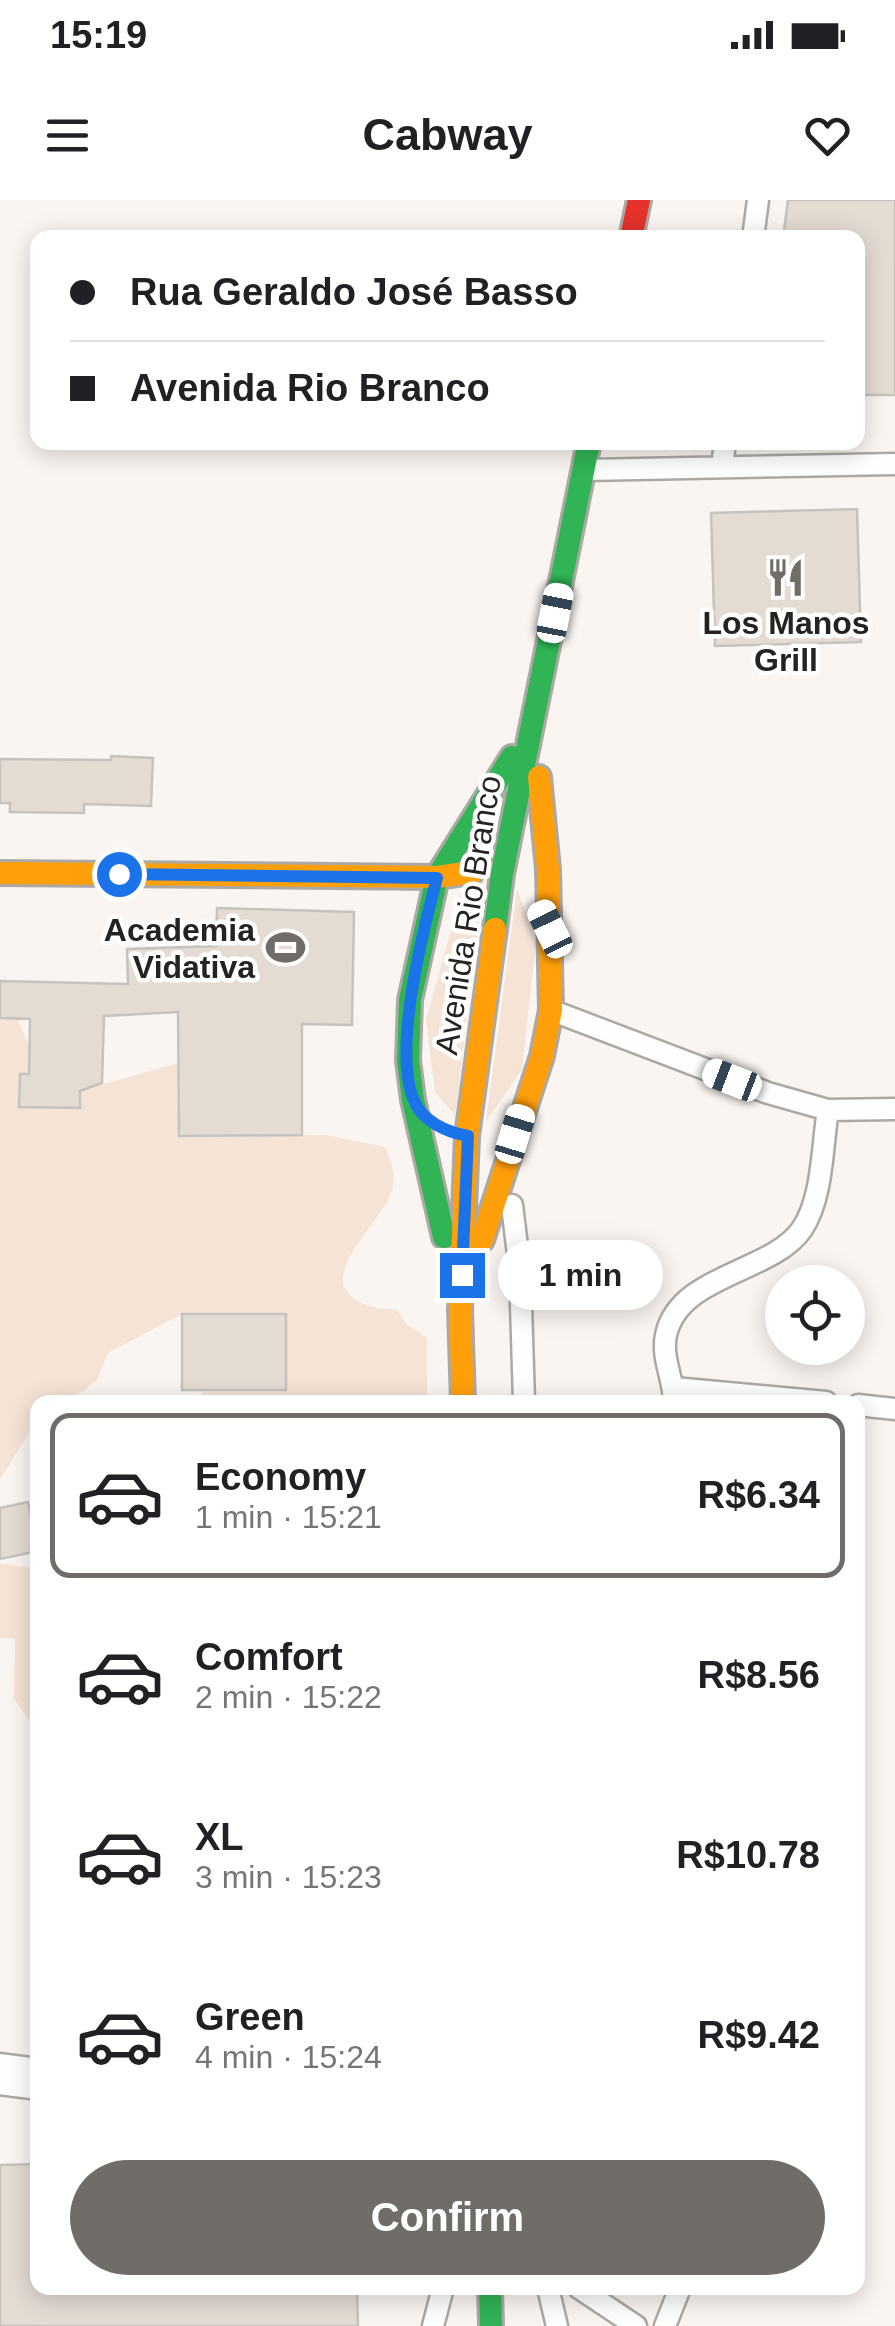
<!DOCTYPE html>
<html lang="en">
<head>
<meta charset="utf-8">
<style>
  :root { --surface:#fff; --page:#f6f6f6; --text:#202124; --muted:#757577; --line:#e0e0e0; --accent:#706c68 }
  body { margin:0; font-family:Arial,sans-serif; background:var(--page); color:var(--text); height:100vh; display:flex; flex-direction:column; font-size:38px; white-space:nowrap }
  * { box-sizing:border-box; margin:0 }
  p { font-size:32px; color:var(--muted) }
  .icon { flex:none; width:55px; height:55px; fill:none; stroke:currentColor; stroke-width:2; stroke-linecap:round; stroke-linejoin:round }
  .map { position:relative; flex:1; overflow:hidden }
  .panel { position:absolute; left:30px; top:1195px; width:835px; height:900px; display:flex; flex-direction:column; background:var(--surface); border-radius:20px; box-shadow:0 5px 25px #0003 }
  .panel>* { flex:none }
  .guide { position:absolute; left:30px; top:30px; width:835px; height:220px; border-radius:20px; box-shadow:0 5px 25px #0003; display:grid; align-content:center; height:220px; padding:0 40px; background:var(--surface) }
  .controls { position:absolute; left:765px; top:1065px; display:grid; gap:20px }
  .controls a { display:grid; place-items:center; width:100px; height:100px; border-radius:50%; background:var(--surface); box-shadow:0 5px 25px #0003; font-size:50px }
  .end { position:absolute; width:45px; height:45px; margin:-22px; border:12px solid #1a73e8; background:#fff; box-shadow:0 0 0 5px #fff }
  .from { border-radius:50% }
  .bubble { position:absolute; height:70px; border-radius:35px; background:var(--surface); box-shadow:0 5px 25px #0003; font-size:32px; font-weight:700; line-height:70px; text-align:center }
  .car { position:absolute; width:30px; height:60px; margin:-30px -15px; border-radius:12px; box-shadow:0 0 8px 2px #0007; background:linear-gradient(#fff 24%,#345 0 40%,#fff 0 76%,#345 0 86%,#fff 0) }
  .guide b { display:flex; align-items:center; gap:35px; height:95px; font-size:38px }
  .guide b+b { border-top:2px solid var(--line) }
  .guide i { width:25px; height:25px; background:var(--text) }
  ul { padding:18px 0 0; list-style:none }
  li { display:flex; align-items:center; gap:30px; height:165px; margin:0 20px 15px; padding:0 20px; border:5px solid transparent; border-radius:20px }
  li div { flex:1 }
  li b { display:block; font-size:38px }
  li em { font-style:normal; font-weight:700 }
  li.active { border-color:var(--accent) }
  li>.icon { width:90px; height:90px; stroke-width:1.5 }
  .action { display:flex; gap:20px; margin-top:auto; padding:20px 40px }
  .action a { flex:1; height:115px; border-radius:60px; background:var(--accent); color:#fff; font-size:40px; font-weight:700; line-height:115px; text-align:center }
  .status { display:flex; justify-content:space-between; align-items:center; height:70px; padding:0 50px; background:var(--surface); direction:ltr }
  .status svg { height:28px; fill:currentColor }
  header { display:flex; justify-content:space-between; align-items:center; height:130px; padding:0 40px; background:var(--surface); font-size:45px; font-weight:700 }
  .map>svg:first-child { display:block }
  .green { fill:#f5e4d6 }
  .building { fill:#e4dbd3; stroke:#c6c2be; stroke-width:2.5 }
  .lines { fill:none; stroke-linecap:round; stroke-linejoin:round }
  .lane-casing { stroke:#aca9a5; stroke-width:25 }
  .street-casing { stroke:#aca9a5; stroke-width:45 }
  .fast-casing { stroke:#aca9a5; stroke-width:28 }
  .slow-casing { stroke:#aca9a5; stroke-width:28 }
  .jam-casing { stroke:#aca9a5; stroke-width:28 }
  .lane { stroke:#fefefd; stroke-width:20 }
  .street { stroke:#fefefd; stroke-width:40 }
  .fast { stroke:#30b455; stroke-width:22 }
  .slow { stroke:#ff9f0a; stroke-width:22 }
  .jam { stroke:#e5322d; stroke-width:22 }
  .route { stroke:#1a73e8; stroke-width:12 }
  .labels { text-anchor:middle; stroke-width:9; stroke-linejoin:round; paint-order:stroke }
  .poi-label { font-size:32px; font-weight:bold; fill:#26221f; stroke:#fff }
  .street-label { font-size:32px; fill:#26221f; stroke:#fff }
</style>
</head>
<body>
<div class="status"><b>15:19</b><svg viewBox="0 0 49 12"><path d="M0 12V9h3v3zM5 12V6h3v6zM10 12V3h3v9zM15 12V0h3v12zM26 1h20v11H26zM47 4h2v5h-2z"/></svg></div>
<header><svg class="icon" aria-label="menu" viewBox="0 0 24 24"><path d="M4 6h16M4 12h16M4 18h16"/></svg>Cabway<svg class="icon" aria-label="heart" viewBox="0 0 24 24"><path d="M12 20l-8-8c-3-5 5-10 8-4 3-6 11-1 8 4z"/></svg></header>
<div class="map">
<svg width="895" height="2126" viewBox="0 0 895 2126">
  <rect width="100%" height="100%" fill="#faf5f1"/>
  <path class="green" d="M 484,680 L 455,915 L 435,892 L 426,820 L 461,694 Z
    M 517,689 L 536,742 L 522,870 L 486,921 Z
    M 0,818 L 17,818 L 30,847 L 29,874 L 20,875 L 19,906 L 80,908 L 80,891 L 178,863 L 179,936 L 325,935 L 385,947 C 392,964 397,975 391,993 C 380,1026 301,1087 373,1107 C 381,1110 389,1107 397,1110 L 406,1124 L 427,1138 L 427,1202 L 204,1202 L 201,1190 L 286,1190 L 286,1115 L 182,1114 L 108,1153 L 97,1180 L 85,1190 L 63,1202 L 38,1202 L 37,1219 L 0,1280 Z
    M 0,1363 L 37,1369 L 37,1517 L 29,1520 L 14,1499 L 15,1439 L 0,1438 Z"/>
  <path class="building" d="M 788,0 L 895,0 L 895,195 L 858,195 L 858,38 L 783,38 Z
    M 857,309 L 861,442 L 715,446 L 711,313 Z
    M 111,556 L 153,558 L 151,606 L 84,604 L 84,613 L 10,612 L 10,603 L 0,603 L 0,559 L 111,560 Z
    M 217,708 L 354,712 L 352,825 L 302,824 L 302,935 L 179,936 L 178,812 L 104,816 L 102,883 L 80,891 L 80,908 L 19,907 L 20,874 L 29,874 L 30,819 L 0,818 L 0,781 L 128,784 L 127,749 L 216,746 Z
    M 182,1114 L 286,1114 L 286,1190 L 182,1190 Z
    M 28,1302 L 38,1351 L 0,1359 L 0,1308 Z
    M 38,1964 L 38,2088 L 357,2088 L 358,2126 L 0,2126 L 0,1965 Z"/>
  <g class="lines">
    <defs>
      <path id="lane" d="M 753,38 L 758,0
        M 722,267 L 725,242
        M 587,270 L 895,264
        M 553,811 L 768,893 L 828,910 L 895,909
        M 512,1005 L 520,1071 L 524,1202
        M 674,1188 L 826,1202
        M 674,1202 C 674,1179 661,1158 666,1135 C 679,1074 772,1073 802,1029 C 823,998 822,946 828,910
        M 858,1205 L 895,1209
        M 548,2088 L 557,2126
        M 579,2088 L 636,2126
        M 433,2126 L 443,2088
        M 665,2126 L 680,2088"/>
      <path id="street" d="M 0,1874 L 38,1879"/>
      <path id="fast" d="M 495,729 L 502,674 L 589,242
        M 444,1037 L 413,900 L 408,860 L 410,800 L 437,677 L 512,557
        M 490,2088 L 491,2126"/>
      <path id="slow" d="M 0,673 L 437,677 L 472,672
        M 482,1040 L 542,856 L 551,810 L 548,669 L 539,577
        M 463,1202 L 460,1110 L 467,936 L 495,729"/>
      <path id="jam" d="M 631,38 L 639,0"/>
    </defs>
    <use href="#lane" class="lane-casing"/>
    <use href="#street" class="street-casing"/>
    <use href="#fast" class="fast-casing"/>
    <use href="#slow" class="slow-casing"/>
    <use href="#jam" class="jam-casing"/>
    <use href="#lane" class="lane"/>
    <use href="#street" class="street"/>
    <use href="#fast" class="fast"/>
    <use href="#slow" class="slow"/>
    <use href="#jam" class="jam"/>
  </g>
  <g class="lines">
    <path class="route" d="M 119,674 L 437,678 C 423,730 393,847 413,898 C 421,921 446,932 468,936 L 462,1075"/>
  </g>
  <defs>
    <symbol id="restaurant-bare" viewBox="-9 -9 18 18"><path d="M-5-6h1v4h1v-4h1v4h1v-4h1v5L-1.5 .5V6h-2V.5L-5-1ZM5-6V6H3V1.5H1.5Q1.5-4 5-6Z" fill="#706c68" stroke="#fff" stroke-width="2.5" paint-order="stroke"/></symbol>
    <symbol id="stadium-bare" viewBox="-9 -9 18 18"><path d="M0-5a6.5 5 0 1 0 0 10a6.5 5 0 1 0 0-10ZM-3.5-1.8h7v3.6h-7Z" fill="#706c68" stroke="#fff" stroke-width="2.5" paint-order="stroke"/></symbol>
  </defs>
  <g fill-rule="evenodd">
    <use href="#restaurant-bare" x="758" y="350" width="55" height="55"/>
    <use href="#stadium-bare" x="258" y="720" width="55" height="55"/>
  </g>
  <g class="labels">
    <g class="poi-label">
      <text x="786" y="434">Los Manos<tspan x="786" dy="37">Grill</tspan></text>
      <text x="255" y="741" text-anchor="end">Academia<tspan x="255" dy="37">Vidativa</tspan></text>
    </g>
    <g class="street-label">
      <text transform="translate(468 715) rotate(-81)" y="11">Avenida Rio Branco</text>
    </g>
  </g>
</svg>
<div class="controls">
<a><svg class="icon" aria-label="locate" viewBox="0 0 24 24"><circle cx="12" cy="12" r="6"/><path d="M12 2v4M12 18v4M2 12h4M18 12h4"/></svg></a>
</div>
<i class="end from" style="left:119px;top:674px"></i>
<i class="end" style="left:462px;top:1075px"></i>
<div class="bubble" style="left:498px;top:1040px;width:165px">1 min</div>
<i class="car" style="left:555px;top:413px;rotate:11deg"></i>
<i class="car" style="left:550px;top:729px;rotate:334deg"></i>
<i class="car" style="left:732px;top:880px;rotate:291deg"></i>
<i class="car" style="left:515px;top:934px;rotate:17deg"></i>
<div class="guide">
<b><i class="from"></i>Rua Geraldo José Basso</b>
<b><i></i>Avenida Rio Branco</b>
</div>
<section class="panel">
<ul>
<li class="active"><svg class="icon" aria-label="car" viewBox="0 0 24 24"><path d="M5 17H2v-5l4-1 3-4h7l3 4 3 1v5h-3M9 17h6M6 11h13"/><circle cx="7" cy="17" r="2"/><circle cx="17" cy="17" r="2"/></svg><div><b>Economy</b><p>1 min · 15:21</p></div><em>R$6.34</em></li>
<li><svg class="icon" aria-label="car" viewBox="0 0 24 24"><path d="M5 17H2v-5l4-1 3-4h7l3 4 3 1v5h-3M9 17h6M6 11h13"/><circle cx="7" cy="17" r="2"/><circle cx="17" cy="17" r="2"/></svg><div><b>Comfort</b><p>2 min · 15:22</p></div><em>R$8.56</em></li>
<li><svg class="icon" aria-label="car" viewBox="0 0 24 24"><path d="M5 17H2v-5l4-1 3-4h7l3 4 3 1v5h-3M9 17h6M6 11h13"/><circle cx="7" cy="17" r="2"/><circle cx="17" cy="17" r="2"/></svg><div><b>XL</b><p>3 min · 15:23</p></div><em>R$10.78</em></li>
<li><svg class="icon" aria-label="car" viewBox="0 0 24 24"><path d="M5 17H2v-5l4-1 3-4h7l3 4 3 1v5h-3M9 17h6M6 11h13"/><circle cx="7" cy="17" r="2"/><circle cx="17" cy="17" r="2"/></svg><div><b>Green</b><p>4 min · 15:24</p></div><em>R$9.42</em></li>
</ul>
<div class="action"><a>Confirm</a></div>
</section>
</div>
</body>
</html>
